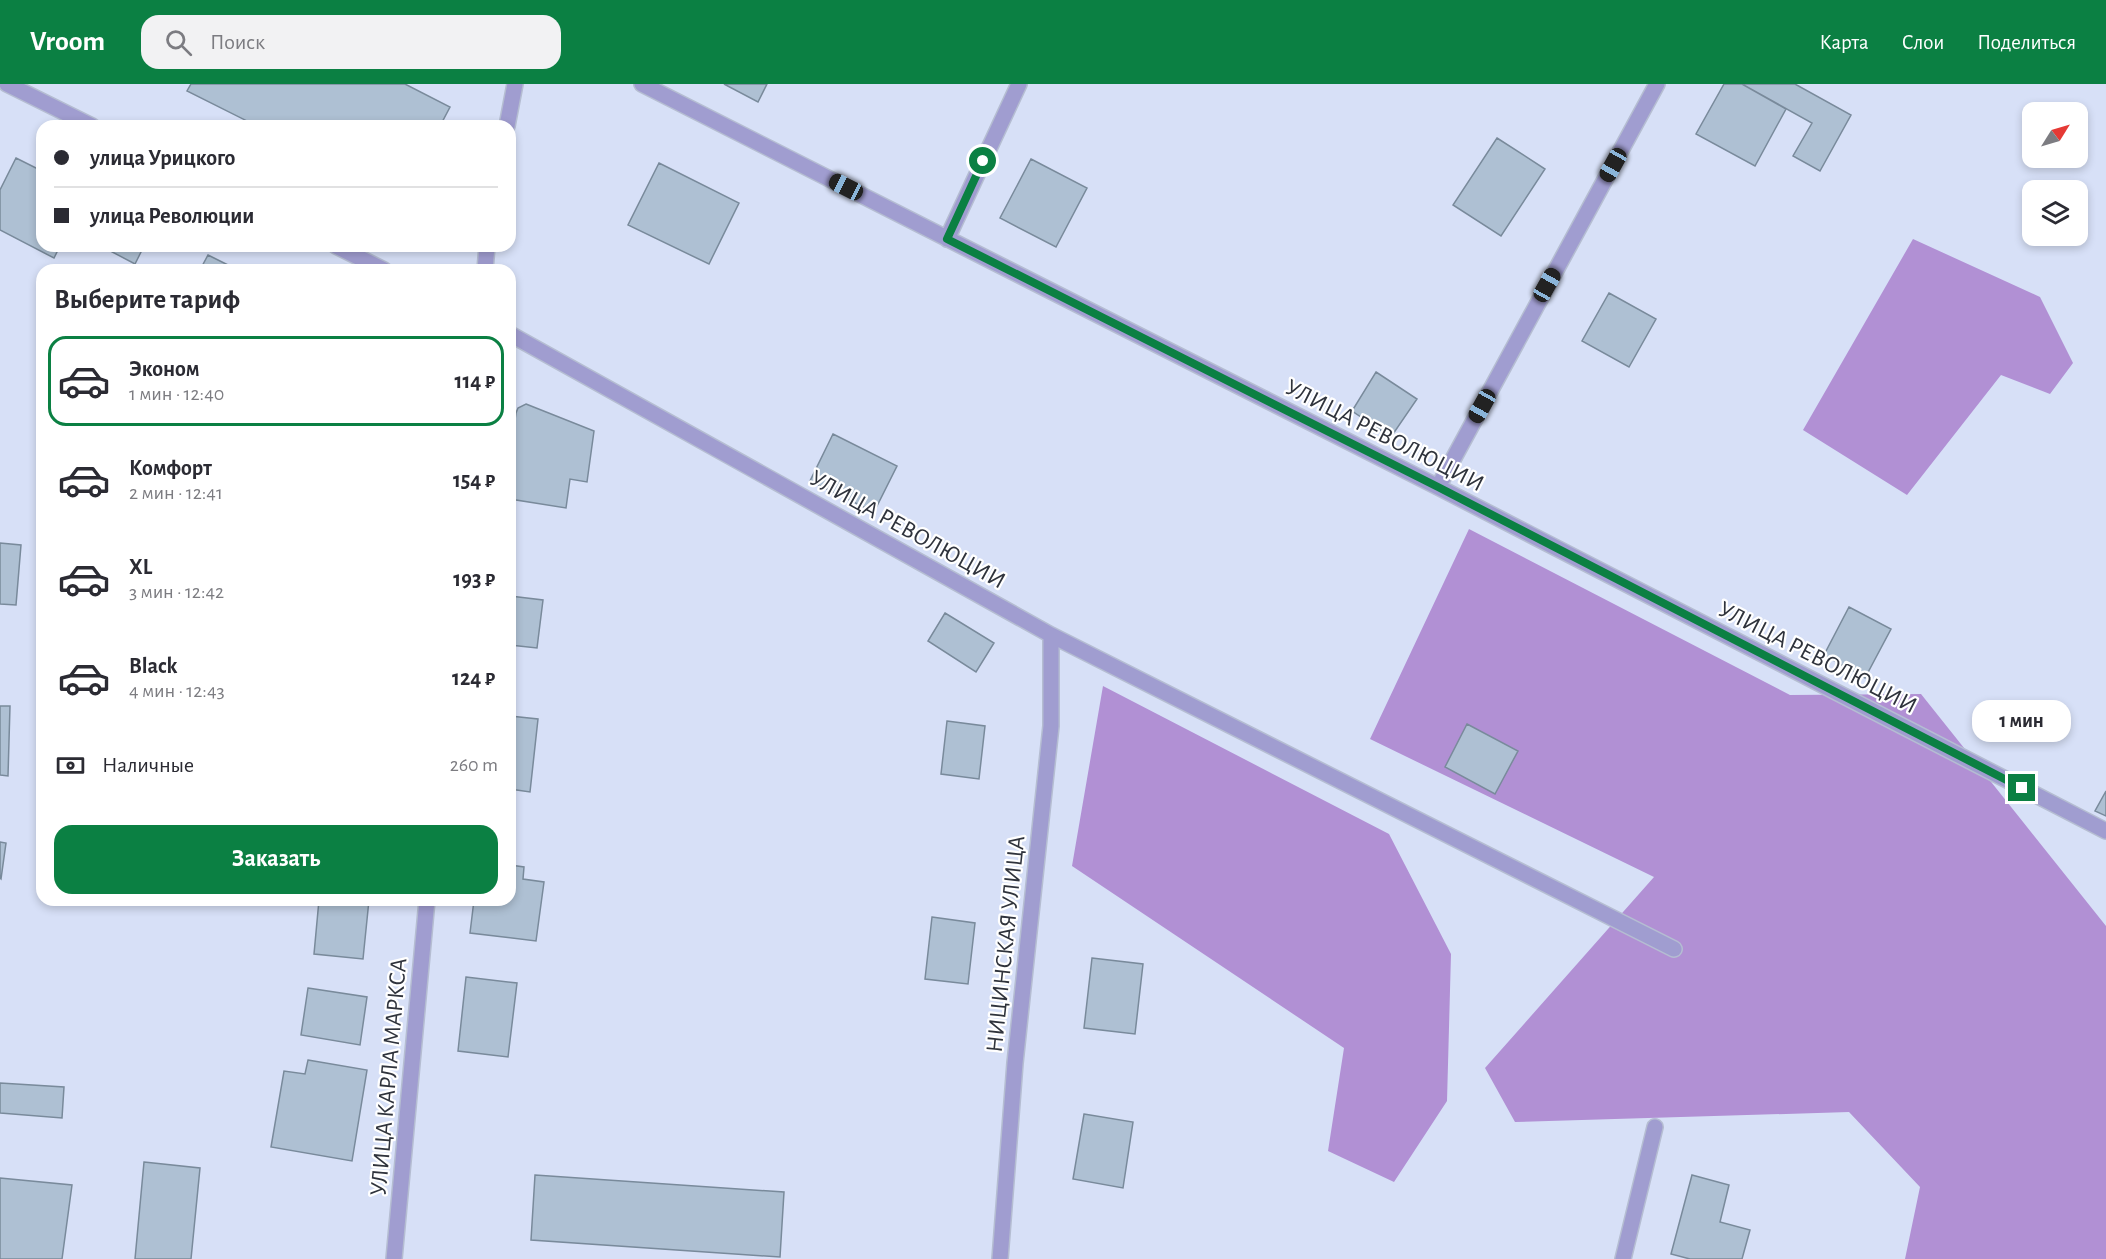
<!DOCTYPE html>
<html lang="ru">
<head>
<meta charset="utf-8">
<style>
  :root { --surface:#fff; --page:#f2f2f3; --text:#2b2b33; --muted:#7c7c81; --line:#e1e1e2; --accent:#0b8043 }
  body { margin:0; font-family:"Alegreya Sans",sans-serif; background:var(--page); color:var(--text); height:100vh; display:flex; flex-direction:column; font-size:22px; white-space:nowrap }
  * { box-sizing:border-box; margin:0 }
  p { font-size:20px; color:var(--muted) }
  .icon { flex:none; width:33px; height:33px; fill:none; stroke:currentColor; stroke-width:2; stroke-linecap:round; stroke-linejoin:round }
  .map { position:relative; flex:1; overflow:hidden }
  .panel { position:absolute; left:36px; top:180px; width:480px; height:642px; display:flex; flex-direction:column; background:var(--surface); border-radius:18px; box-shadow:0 3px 9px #0003 }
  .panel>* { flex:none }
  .top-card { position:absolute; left:36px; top:36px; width:480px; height:132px; border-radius:18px; box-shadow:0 3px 9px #0003; display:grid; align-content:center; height:132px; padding:0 18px; background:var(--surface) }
  .needle { width:39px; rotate:53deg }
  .buttons { position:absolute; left:2022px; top:18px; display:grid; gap:12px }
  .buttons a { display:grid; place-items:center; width:66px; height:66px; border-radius:12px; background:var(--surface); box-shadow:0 3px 9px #0003; font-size:30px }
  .end { position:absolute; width:27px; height:27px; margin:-14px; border:8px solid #0b8043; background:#fff; box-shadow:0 0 0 3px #fff }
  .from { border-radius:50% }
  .bubble { position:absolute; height:42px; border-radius:18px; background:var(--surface); box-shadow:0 3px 9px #0003; font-size:20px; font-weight:700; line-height:42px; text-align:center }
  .car { position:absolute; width:18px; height:36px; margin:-18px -9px; border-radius:8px; box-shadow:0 0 4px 2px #0007; background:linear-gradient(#222 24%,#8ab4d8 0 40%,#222 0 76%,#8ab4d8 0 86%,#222 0) }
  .top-card b { display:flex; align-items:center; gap:21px; height:57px; font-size:22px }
  .top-card b+b { border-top:2px solid var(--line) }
  .top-card i { width:15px; height:15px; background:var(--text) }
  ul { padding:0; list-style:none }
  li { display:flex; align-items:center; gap:18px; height:90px; margin:0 12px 9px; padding:0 6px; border:3px solid transparent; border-radius:18px }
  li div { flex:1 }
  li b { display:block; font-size:22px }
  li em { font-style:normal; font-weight:700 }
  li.current { border-color:var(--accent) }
  li>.icon { width:54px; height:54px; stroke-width:1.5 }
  h2 { padding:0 18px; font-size:27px; line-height:72px }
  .pay { display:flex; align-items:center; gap:15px; height:66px; padding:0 18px; font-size:22px }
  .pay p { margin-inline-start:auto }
  .action { display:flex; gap:12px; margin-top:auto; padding:12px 18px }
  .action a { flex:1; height:69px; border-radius:18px; background:var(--accent); color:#fff; font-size:24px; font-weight:700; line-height:69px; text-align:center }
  header { display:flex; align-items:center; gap:36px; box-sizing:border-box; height:84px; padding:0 30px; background:var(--accent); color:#fff }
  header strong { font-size:28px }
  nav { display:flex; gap:33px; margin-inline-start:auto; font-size:21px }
  .search { width:420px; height:54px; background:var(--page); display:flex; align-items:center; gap:15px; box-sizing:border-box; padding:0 21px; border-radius:18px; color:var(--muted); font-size:22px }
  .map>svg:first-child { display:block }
  .forest { fill:#b190d4 }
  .building { fill:#aec0d3; stroke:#798a9b; stroke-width:1.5 }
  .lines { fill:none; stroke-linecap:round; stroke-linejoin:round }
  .minor-casing { stroke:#b5bdd2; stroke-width:18 }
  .tertiary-casing { stroke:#b5bdd2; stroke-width:18 }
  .minor { stroke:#a09dd0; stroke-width:15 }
  .tertiary { stroke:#a09dd0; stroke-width:15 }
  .route { stroke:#0b8043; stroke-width:8 }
  .labels { text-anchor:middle; stroke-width:4.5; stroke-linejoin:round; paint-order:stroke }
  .street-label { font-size:24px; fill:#2f333c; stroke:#fff }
</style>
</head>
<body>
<header>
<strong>Vroom</strong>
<div class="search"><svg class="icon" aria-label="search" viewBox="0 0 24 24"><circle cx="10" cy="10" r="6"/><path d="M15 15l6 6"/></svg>Поиск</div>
<nav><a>Карта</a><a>Слои</a><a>Поделиться</a></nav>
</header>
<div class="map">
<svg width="2106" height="1175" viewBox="0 0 2106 1175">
  <rect width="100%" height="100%" fill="#d7e0f7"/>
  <path class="forest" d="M 1913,155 L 2040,213 L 2073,279 L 2050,310 L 2001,291 L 1907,411 L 1803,346 Z
    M 1469,445 L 1790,611 L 1921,610 L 2106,842 L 2106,1175 L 1905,1175 L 1920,1103 L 1849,1028 L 1515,1038 L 1485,984 L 1654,793 L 1370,655 Z
    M 1103,602 L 1389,750 L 1451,870 L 1447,1017 L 1394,1098 L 1328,1067 L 1344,964 L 1072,782 Z"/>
  <path class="building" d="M 191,0 L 405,0 L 450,23 L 440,42 L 257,42 L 187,7 Z
    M 724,0 L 767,0 L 758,18 Z
    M 1724,0 L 1742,0 L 1786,25 L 1755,82 L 1696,50 Z
    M 1742,0 L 1795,0 L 1851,31 L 1820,87 L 1793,72 L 1812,39 Z
    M 1497,54 L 1545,85 L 1501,152 L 1453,121 Z
    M 16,74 L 42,87 L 42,162 L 60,162 L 54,174 L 0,146 L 0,106 Z
    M 1031,75 L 1087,104 L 1056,163 L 1000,134 Z
    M 659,79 L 739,119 L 709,180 L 628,141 Z
    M 101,162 L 144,162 L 135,180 Z
    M 208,171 L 238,186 L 200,186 Z
    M 1609,209 L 1656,235 L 1629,283 L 1582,257 Z
    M 1376,288 L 1417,315 L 1391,353 L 1352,327 Z
    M 526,320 L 594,347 L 587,398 L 570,395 L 566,424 L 510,415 L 510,370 L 516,329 L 518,324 Z
    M 833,350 L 897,382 L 874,428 L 810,397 Z
    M 0,459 L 21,461 L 16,521 L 0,520 Z
    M 510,512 L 543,516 L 537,564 L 510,561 Z
    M 1849,523 L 1891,545 L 1865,594 L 1824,571 Z
    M 945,529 L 994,559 L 976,588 L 928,557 Z
    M 0,622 L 10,622 L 8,692 L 0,691 Z
    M 510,632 L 538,635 L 530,708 L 510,705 Z
    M 947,637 L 985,642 L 979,695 L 941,690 Z
    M 1467,640 L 1518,667 L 1495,710 L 1445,683 Z
    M 2106,707 L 2106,732 L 2095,727 Z
    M 0,758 L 6,759 L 1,795 L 0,794 Z
    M 510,781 L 524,783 L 523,795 L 544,798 L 536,857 L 470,849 L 474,816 L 510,816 Z
    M 319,816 L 369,816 L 363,875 L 314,870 Z
    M 932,833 L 975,839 L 968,900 L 925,895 Z
    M 1092,874 L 1143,880 L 1135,950 L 1084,944 Z
    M 466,893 L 517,899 L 508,973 L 458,967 Z
    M 308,904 L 367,913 L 360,961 L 301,951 Z
    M 308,976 L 367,986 L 352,1077 L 271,1063 L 284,987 L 305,990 Z
    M 0,999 L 64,1003 L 62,1034 L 0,1029 Z
    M 1084,1030 L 1133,1038 L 1123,1104 L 1073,1095 Z
    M 144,1078 L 200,1084 L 191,1175 L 135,1175 Z
    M 535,1091 L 784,1108 L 780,1173 L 531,1156 Z
    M 1692,1091 L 1729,1101 L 1720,1138 L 1750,1146 L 1742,1175 L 1690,1175 L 1671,1170 Z
    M 0,1094 L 72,1101 L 62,1175 L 0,1175 Z"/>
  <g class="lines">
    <defs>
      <path id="minor" d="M 7,0 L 92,42
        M 642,0 L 1438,403 L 2106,747
        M 947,155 L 1019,0
        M 336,162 L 384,186
        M 510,250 L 1051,551 L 1674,865
        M 1438,403 L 1657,0
        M 1000,1175 L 1015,979 L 1051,642 L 1051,551
        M 1623,1175 L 1655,1043"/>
      <path id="tertiary" d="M 507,42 L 515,0
        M 485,186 L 487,162
        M 394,1175 L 427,816"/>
    </defs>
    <use href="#minor" class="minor-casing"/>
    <use href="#tertiary" class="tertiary-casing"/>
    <use href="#minor" class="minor"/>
    <use href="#tertiary" class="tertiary"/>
  </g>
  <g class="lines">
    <path class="route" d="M 983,77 L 947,155 L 1438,403 L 2022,704"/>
  </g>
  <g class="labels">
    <g class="street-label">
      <text transform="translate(1385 351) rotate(27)" y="8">УЛИЦА РЕВОЛЮЦИИ</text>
      <text transform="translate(908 445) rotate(29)" y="8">УЛИЦА РЕВОЛЮЦИИ</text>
      <text transform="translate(1818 573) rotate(27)" y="8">УЛИЦА РЕВОЛЮЦИИ</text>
      <text transform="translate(1005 860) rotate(-84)" y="8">НИЦИНСКАЯ УЛИЦА</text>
      <text transform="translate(388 993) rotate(-85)" y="8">УЛИЦА КАРЛА МАРКСА</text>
    </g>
  </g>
</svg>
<div class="buttons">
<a><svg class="needle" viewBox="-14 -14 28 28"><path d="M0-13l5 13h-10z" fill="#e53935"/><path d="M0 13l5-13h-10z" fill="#7c7c81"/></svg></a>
<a><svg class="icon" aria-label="layers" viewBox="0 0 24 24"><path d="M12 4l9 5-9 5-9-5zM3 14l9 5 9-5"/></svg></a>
</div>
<i class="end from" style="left:983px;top:77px"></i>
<i class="end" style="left:2022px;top:704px"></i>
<div class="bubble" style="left:1972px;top:616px;width:99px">1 мин</div>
<i class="car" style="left:1613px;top:81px;rotate:209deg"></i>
<i class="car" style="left:846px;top:103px;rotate:297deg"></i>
<i class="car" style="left:1547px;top:201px;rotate:29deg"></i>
<i class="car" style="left:1482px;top:322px;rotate:209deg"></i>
<div class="top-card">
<b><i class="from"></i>улица Урицкого</b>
<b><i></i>улица Революции</b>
</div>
<section class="panel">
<h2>Выберите тариф</h2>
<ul>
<li class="current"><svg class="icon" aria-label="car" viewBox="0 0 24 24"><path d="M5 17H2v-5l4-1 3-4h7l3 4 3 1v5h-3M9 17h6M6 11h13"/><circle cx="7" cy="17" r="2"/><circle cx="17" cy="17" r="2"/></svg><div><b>Эконом</b><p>1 мин · 12:40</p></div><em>114 ₽</em></li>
<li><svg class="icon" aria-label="car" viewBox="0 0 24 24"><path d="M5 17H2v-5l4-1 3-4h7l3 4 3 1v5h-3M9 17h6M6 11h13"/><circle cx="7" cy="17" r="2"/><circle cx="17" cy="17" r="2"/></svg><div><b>Комфорт</b><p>2 мин · 12:41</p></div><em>154 ₽</em></li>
<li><svg class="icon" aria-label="car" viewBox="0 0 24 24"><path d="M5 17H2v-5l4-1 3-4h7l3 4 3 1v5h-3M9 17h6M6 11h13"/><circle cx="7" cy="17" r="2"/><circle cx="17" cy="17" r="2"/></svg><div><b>XL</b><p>3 мин · 12:42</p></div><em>193 ₽</em></li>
<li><svg class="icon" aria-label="car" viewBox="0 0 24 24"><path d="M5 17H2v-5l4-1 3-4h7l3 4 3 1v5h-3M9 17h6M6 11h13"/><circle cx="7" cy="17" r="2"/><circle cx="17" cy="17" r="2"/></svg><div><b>Black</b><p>4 мин · 12:43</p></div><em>124 ₽</em></li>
</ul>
<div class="pay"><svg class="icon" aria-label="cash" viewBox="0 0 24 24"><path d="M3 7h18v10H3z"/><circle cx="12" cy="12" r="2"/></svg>Наличные<p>260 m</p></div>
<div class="action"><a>Заказать</a></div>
</section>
</div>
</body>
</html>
